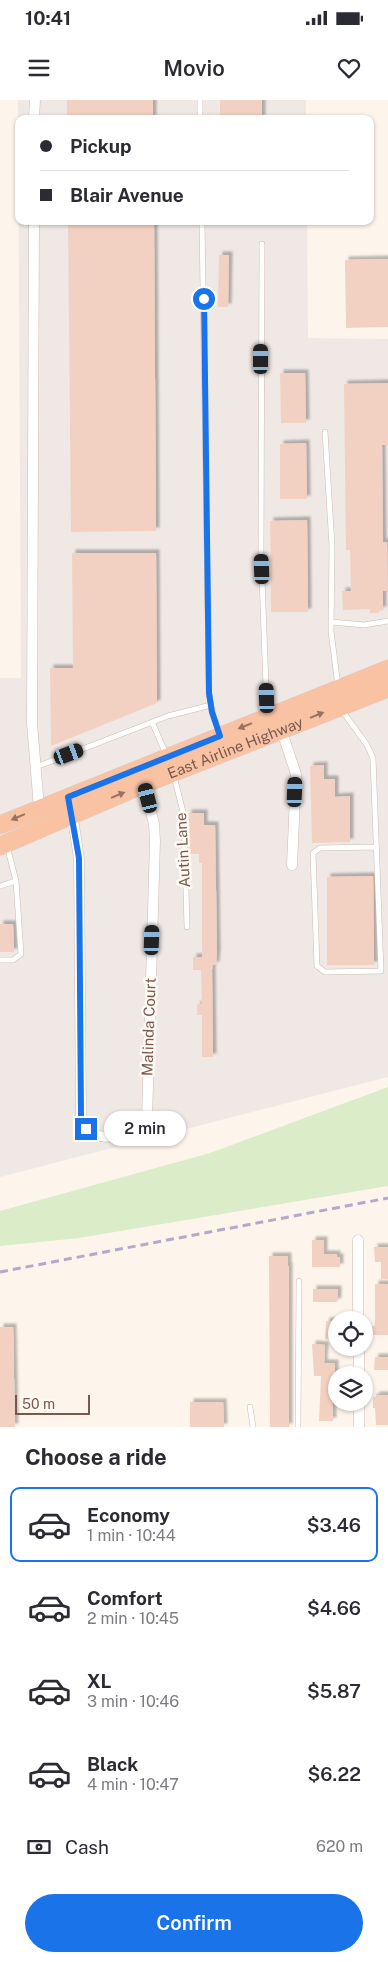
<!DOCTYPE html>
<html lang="en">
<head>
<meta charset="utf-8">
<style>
  :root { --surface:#fff; --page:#f2f2f3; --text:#2b2b33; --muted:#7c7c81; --line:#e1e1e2; --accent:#1a73e8 }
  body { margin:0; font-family:"Public Sans",sans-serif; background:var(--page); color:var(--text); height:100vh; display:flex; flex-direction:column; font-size:19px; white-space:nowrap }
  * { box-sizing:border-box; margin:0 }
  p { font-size:16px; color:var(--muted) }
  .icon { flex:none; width:28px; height:28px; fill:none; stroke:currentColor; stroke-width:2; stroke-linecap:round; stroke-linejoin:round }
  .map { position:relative; height:1327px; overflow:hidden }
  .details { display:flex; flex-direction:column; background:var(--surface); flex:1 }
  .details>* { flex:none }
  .banner { position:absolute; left:15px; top:15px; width:359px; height:110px; border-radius:10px; box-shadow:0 1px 4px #0004; display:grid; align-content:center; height:110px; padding:0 25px; background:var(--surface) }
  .buttons { position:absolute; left:328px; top:1211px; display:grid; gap:10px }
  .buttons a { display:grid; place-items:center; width:45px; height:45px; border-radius:50%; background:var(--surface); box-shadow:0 1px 4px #0004; font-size:25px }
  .scale { position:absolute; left:15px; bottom:12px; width:75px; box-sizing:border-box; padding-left:5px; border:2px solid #7a584d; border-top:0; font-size:14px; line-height:18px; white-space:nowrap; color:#7a584d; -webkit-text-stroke:4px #fff9f3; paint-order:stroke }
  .end { position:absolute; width:22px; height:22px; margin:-11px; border:6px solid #1a73e8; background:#fff; box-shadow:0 0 0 2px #fff }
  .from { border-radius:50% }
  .bubble { position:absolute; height:35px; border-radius:18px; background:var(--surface); box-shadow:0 1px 4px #0004; font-size:16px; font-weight:600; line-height:35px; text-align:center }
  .car { position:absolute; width:15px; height:30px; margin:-15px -8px; border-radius:6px; box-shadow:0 0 4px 1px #0007; background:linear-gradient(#222 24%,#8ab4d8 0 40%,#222 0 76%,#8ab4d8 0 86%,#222 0) }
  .banner b { display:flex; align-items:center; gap:18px; height:48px; font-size:19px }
  .banner b+b { border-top:1px solid var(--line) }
  .banner i { width:12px; height:12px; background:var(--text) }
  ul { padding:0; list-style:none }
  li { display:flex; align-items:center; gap:15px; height:75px; margin:0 10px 8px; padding:0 15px; border:2px solid transparent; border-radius:10px }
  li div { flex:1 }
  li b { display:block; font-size:19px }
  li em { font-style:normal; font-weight:600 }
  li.on { border-color:var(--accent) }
  li>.icon { width:45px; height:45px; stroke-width:1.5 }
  h2 { padding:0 25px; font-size:22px; line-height:60px }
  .pay { display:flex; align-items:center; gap:12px; height:55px; padding:0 25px; font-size:19px }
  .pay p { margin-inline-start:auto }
  .primary-button { display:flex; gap:10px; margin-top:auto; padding:10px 25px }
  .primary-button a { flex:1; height:58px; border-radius:30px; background:var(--accent); color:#fff; font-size:20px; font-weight:600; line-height:58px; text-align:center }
  .status { display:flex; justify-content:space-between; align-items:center; height:35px; padding:0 25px; background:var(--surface); direction:ltr }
  .status svg { height:14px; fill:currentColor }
  header { display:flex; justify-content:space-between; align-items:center; height:65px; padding:0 25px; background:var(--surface); font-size:22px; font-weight:600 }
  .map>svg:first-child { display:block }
  .industrial { fill:#efe8e4 }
  .green { fill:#daecc8 }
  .building { fill:#f3d1c2; filter:url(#shadow) }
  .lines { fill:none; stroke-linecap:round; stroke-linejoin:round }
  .service-casing { stroke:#d1bbb0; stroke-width:6 }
  .minor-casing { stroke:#d1bbb0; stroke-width:11 }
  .trunk-casing { stroke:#dad0cd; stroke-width:19 }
  .service { stroke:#fff; stroke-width:5 }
  .minor { stroke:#fff; stroke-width:10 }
  .trunk { stroke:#f9c2a3; stroke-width:18 }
  .rail { stroke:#b6a8c9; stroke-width:3; stroke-dasharray:8 5; stroke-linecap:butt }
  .oneway { fill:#9a7262 }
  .route { stroke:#1a73e8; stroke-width:6 }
  .labels { text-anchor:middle; stroke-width:5; stroke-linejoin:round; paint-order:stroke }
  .street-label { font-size:15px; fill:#7a584d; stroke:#fff9f3 }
</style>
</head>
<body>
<div class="status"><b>10:41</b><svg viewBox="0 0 49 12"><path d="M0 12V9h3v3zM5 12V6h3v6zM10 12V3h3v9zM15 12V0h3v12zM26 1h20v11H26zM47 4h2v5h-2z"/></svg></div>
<header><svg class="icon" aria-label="menu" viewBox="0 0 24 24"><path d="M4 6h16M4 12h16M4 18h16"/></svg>Movio<svg class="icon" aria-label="heart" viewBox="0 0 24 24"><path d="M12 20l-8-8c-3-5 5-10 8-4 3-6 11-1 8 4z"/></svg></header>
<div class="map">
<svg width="388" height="1327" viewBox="0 0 388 1327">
  <defs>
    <filter id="shadow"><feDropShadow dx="3.5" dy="-3.5" stdDeviation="1" flood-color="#0004"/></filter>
  </defs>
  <rect width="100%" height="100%" fill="#fdf5ec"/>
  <path class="industrial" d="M 18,0 L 306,0 L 306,19 L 19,19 L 19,121 L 307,121 L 308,238 L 388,239 L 388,977 L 0,1077 L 0,578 L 21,578 Z"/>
  <path class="green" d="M 388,987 L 388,1086 L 79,1138 L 0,1146 L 0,1111 L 210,1053 Z"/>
  <path class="building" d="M 67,0 L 153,0 L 153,19 L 67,19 Z
    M 220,0 L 262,0 L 262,19 L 220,19 Z
    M 68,121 L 154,121 L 156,431 L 71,432 Z
    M 219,155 L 229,155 L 228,207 L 218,207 Z
    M 388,159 L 388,227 L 346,228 L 345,160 Z
    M 280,273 L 305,273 L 306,323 L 281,323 Z
    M 388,283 L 388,345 L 382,345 L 383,442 L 387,442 L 388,491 L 383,491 L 383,510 L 379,510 L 379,513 L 370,513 L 370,509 L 343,510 L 342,491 L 351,491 L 350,450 L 346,450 L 344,284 Z
    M 306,343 L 307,399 L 280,399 L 280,344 Z
    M 307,420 L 308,512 L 271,512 L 270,421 Z
    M 72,453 L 156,453 L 157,603 L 51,646 L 50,568 L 73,568 Z
    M 324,665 L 324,679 L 335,679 L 335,697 L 350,696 L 350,742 L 312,743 L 310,666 Z
    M 188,713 L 204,713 L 204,725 L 215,725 L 217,853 L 216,865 L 213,865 L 212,870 L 213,957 L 202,957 L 202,915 L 197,915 L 197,904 L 202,904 L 201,870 L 193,870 L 193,857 L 202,857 L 202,763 L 199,763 L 199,754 L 189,754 Z
    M 373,776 L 374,865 L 327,865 L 327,777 Z
    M 0,824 L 13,824 L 14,852 L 0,852 Z
    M 312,1140 L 324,1140 L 324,1154 L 337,1154 L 337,1157 L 340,1157 L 340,1167 L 312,1167 Z
    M 374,1147 L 388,1147 L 388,1179 L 381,1179 L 381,1162 L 375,1162 Z
    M 269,1156 L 288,1156 L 288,1166 L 289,1166 L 289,1327 L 270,1327 Z
    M 375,1184 L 388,1184 L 388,1235 L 372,1235 L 372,1226 L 375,1226 Z
    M 313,1189 L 338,1189 L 338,1201 L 336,1202 L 313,1202 Z
    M 326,1221 L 336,1221 L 336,1239 L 325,1239 Z
    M 0,1227 L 13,1227 L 15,1327 L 0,1327 Z
    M 312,1244 L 325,1245 L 324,1263 L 335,1263 L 335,1276 L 332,1276 L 333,1321 L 319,1321 L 321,1276 L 314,1276 Z
    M 375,1257 L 388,1257 L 388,1270 L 374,1270 Z
    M 376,1295 L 388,1295 L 388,1325 L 376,1325 L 375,1308 L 373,1308 L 373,1297 L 376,1297 Z
    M 190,1302 L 223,1302 L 224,1327 L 190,1327 Z"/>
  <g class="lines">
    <defs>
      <path id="service" d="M 200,0 L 200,19
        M 202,121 L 209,593 L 212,612 L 220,633
        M 262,144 L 261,451 L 267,613
        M 325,332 L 332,446 L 331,531 L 338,586
        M 332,522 L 364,525 L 388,521
        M 341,609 L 367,645 L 373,658 L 381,871 L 325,872 L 317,866 L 313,753 L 320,748 L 376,747
        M 152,622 L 166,654
        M 36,667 L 168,616 L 211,605
        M 174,676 L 184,716 L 187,827
        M 0,786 L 16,781
        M 0,860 L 13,860 L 21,854 L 16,781 L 7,746
        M 250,1307 L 253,1327
        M 298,1327 L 299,1181"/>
      <path id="minor" d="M 34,19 L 35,0
        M 34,121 L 32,623 L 39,708
        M 279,627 L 281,629 L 296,674 L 292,765
        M 72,712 L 79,759 L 81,1017 C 82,1021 84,1025 86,1028 C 98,1045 126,1033 142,1028 L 147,1019 L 155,741 L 154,724 L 144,684
        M 358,1140 L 358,1220
        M 359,1248 L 359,1275
        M 359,1302 L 359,1327"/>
      <g id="trunk">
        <path d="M 0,725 L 388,569"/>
        <path id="s1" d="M 0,746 L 144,684 L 388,588"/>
      </g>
    </defs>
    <use href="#service" class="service-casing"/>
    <use href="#minor" class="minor-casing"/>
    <use href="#trunk" class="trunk-casing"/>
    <use href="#service" class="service"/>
    <use href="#minor" class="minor"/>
    <use href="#trunk" class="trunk"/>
    <path class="rail" d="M 0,1172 L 388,1098"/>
  </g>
  <defs><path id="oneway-solid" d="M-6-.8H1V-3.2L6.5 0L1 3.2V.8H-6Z" transform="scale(1.25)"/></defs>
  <g class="oneway">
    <use href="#oneway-solid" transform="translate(317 615) rotate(-22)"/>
    <use href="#oneway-solid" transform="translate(245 626) rotate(158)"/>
    <use href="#oneway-solid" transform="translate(118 695) rotate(-22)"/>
    <use href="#oneway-solid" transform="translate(18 717) rotate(157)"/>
  </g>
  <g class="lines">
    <path class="route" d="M 86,1029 L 81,1017 L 79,758 L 68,697 L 220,636 L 212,612 L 209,593 L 204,199"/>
  </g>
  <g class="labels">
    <g class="street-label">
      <text dy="5" stroke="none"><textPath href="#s1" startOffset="255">East Airline Highway</textPath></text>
      <text transform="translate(183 750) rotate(-93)" y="5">Autin Lane</text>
      <text transform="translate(149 927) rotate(-88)" y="5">Malinda Court</text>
    </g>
  </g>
</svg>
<div class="buttons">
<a><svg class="icon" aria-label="locate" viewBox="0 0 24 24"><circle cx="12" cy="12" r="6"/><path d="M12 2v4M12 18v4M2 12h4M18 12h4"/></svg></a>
<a><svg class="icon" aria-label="layers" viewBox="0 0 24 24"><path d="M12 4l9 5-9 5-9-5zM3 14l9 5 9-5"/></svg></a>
</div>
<div class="scale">50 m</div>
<i class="end from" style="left:204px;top:199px"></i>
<i class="end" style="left:86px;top:1029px"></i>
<div class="bubble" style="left:104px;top:1011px;width:82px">2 min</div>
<i class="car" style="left:261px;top:259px;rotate:0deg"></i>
<i class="car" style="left:262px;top:469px;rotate:358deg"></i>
<i class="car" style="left:267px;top:598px;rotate:358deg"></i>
<i class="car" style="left:69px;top:654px;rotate:69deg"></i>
<i class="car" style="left:295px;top:692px;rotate:2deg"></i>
<i class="car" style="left:148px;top:698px;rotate:346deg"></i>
<i class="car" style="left:152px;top:840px;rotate:2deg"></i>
<div class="banner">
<b><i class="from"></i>Pickup</b>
<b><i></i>Blair Avenue</b>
</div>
</div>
<section class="details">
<h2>Choose a ride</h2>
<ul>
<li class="on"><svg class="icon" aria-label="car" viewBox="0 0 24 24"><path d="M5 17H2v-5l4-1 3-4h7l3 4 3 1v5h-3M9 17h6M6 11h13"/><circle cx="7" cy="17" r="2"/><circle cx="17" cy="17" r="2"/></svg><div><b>Economy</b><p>1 min · 10:44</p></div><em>$3.46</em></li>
<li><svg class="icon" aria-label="car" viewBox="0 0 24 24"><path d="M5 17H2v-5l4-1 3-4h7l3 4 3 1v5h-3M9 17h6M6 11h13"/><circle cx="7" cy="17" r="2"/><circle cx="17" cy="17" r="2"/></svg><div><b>Comfort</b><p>2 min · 10:45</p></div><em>$4.66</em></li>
<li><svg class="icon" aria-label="car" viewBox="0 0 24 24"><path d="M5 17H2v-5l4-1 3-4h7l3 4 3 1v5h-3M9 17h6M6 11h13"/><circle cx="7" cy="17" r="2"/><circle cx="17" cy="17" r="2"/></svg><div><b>XL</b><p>3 min · 10:46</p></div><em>$5.87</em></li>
<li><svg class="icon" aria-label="car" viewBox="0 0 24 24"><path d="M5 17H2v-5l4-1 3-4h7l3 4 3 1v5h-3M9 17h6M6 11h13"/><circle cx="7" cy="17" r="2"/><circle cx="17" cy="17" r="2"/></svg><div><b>Black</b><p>4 min · 10:47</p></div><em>$6.22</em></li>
</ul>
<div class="pay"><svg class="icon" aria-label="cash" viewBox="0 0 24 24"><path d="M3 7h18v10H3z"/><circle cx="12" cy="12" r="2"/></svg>Cash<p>620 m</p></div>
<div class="primary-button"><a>Confirm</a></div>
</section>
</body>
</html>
